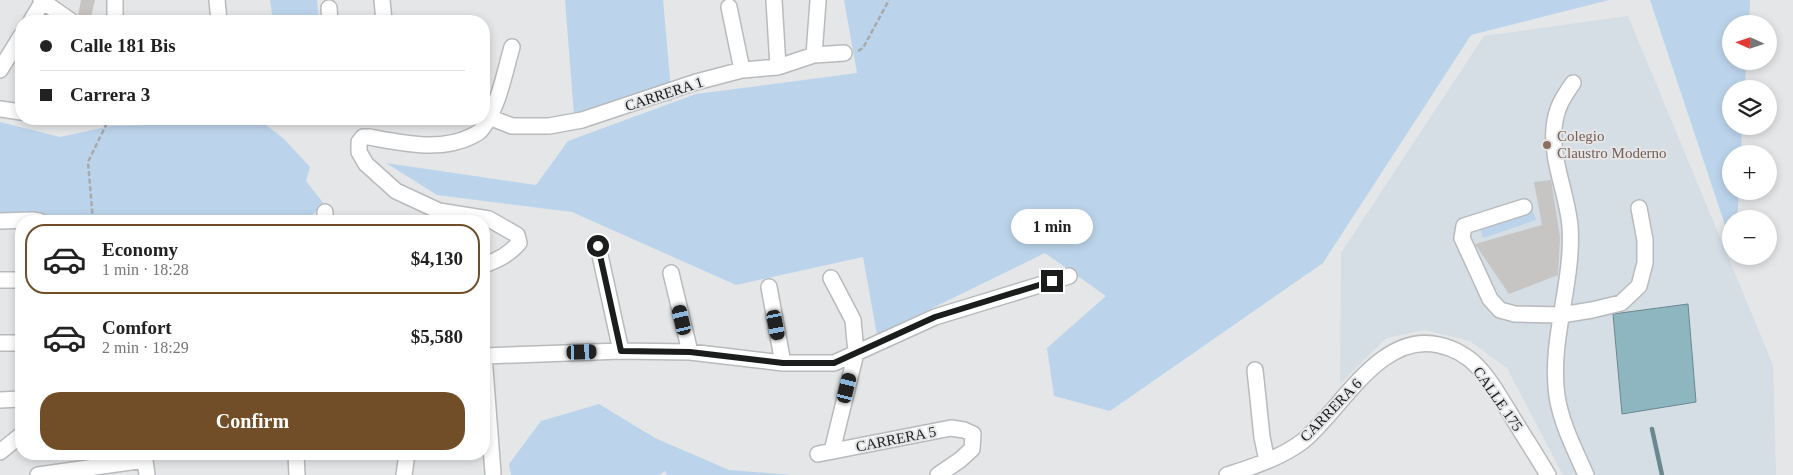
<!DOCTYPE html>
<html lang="en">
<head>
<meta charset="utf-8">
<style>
  :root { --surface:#fff; --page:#f2f2f2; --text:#222; --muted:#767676; --line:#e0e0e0; --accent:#724e28 }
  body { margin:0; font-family:"Times New Roman",serif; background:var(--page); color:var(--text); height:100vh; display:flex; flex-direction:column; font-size:19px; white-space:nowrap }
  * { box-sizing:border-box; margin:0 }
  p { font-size:16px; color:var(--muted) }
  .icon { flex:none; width:28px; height:28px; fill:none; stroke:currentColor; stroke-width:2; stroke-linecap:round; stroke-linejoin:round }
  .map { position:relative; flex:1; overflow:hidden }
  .details { position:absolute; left:15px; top:215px; width:475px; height:245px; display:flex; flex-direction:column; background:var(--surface); border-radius:20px; box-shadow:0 2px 8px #0003 }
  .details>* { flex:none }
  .banner { position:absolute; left:15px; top:15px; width:475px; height:110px; border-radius:20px; box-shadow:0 2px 8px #0003; display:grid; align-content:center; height:110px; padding:0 25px; background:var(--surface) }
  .needle { width:32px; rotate:273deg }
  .fabs { position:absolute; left:1722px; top:15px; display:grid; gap:10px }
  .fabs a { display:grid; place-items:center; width:55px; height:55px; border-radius:50%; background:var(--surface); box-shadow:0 2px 8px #0003; font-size:25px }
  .end { position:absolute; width:22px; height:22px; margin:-11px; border:6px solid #1b1c1c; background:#fff; box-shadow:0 0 0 2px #fff }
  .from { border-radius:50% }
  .bubble { position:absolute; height:35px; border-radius:18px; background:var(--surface); box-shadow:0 2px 8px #0003; font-size:16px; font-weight:800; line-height:35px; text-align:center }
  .car { position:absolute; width:15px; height:30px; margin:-15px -8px; border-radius:6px; box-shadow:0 0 4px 1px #0007; background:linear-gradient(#222 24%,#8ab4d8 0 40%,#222 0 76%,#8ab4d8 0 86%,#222 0) }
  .banner b { display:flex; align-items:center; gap:18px; height:48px; font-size:19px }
  .banner b+b { border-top:1px solid var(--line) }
  .banner i { width:12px; height:12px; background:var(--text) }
  ul { padding:9px 0 0; list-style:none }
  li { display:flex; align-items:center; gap:15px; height:70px; margin:0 10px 8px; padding:0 15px; border:2px solid transparent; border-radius:20px }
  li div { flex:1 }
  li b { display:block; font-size:19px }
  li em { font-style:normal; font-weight:800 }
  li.current { border-color:var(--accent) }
  li>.icon { width:45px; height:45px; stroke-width:1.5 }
  .primary-button { display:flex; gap:10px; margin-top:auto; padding:10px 25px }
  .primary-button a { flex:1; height:58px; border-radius:20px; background:var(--accent); color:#fff; font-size:20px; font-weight:800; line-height:58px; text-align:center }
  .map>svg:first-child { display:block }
  .built { fill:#d5dde5 }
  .green { fill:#bcd4eb }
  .water { fill:#8db6c0; stroke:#6b888f }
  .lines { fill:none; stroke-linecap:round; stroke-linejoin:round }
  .stream { stroke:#6b888f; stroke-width:4.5 }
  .building { fill:#c7c5c3 }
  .minor-casing { stroke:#b8babc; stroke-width:18 }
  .path { stroke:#a7a9aa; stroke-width:2.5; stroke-dasharray:5 2.5; stroke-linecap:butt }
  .minor { stroke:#fff; stroke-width:15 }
  .route { stroke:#1b1c1c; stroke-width:6 }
  .education-dot { fill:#8d6e63; stroke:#e4e6e8; stroke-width:2 }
  .labels { text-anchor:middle; stroke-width:4; stroke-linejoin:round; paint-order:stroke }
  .street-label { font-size:15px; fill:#1b1c1c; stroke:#e4e6e8 }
  .education-label { font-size:15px; fill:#785e54; stroke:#e4e6e8; text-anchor:start }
</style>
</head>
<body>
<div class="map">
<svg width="1793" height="475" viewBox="0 0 1793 475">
  <rect width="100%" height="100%" fill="#e4e6e8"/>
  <path class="built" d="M 1628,16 L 1773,365 L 1776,475 L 1563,475 L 1507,368 L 1470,341 L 1425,330 L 1386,338 L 1340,384 L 1341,253 L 1484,36 Z"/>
  <path class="green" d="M 270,0 L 317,0 L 319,21 L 273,21 Z
    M 565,0 L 663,0 L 672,101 L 574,115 Z
    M 844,0 L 1609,0 L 1471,35 L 1323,263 L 1110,411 L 1054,396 L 1047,348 L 1106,296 L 1045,253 L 877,335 L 863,257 L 736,285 L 572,212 L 437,195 L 386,163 L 536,185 L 568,141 L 696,94 L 857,73 Z
    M 1650,0 L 1750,0 L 1749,24 L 1731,24 L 1731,61 L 1746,61 L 1745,89 L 1731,89 L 1731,126 L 1742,126 L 1741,154 L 1731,154 L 1731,191 L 1739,191 L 1737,219 L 1731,219 L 1731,243 Z
    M 0,122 L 60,137 L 111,126 L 262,122 L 283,138 L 310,167 L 306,181 L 324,204 L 308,219 L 299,221 L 170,221 L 169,216 L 60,217 L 0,213 Z
    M 1528,198 L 1536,220 L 1483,238 L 1476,215 Z
    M 599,404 L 655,438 L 729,470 L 793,475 L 667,475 L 665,471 L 659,475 L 511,475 L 509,464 L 541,421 Z"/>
  <path class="water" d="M 1688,304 L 1696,402 L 1622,414 L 1613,314 Z"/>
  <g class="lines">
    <path class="stream" d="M 1652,429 L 1662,475"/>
  </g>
  <path class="building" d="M 81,0 L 95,0 L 90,21 L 80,21 L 78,16 Z
    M 1551,180 L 1560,237 L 1558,275 L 1509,294 L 1475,244 L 1542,225 L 1534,182 Z"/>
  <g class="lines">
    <defs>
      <path id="minor" d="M 41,0 L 71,21
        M 217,0 L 219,21
        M 382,0 L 384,21
        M 774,0 L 778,67
        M 729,7 L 742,70
        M 329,8 L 330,21
        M 31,21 L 43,1
        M 115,21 L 115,0
        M 814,55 L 818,1
        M 0,70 L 21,36
        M 1573,83 C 1562,99 1556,108 1554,128 C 1551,161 1567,193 1570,226 C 1574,283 1549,339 1557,396 C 1561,423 1575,450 1586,475
        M 0,109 L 21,112
        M 484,115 L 512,126 L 549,126 L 582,120 L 696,82 L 742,70 L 778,67 L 814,55 L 844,53
        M 1524,207 L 1464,226 L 1462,238 L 1490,299 L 1500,310 L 1515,314 L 1561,315 L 1592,310 L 1621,303 L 1639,286 L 1645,263 L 1645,240 L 1639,208
        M 0,221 L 32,220 L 39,221
        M 325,221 L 325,212
        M 598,246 L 621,351
        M 484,265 C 498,260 508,255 519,243 L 517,235 L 489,219 L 439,211 L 396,191 L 366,164 L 359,152 L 359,142 L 363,137 L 369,137 C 402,143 441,152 472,136 C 475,134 479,133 481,130 C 499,107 504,74 512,47
        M 671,273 L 690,352
        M 831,278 L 853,320 L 856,353 L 832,451
        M 0,280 L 21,280
        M 769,287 L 783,363
        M 0,343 L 21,343
        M 484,356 L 621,351 L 690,352 L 783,363 L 834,363 L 935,317 L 1069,276
        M 484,356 L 493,473
        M 1255,370 L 1262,437 L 1267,461
        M 0,400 L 21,399
        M 0,452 L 21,435
        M 144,454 L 147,475
        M 296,454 L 297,475
        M 818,454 L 951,428 L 964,430 L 973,434 L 972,449 L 960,460 L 938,475
        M 38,475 L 145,460
        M 404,475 L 407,454
        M 1227,475 C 1252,467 1281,458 1303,441 C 1341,410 1380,331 1439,345 C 1453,348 1468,356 1478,367 C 1490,379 1499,396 1508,410 C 1521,432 1535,453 1548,475"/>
    </defs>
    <use href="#minor" class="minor-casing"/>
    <path class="path" d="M 858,51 L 863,48 L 889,0
      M 93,221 L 88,162 L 109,119"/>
    <use href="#minor" class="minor"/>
  </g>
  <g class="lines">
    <path class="route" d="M 598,246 L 621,351 L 690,352 L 783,363 L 834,363 L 935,317 L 1052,281"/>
  </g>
  <circle class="education-dot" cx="1547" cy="145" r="5"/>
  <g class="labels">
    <g class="street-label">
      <text transform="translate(664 94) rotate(-18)" y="5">CARRERA 1</text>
      <text transform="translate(1498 399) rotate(55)" y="5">CALLE 175</text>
      <text transform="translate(1331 410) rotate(-46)" y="5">CARRERA 6</text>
      <text transform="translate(896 439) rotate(-11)" y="5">CARRERA 5</text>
    </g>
    <g class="education-label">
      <text x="1557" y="141">Colegio<tspan x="1557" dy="17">Claustro Moderno</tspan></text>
    </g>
  </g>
</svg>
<div class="fabs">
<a><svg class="needle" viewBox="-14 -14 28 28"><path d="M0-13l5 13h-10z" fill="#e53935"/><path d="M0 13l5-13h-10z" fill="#767676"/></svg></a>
<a><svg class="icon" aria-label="layers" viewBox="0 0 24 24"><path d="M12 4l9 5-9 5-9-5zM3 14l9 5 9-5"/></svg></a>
<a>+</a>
<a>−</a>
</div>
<i class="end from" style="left:598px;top:246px"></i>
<i class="end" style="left:1052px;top:281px"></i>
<div class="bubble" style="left:1011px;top:209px;width:82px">1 min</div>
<i class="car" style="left:682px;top:320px;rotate:347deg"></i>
<i class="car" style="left:776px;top:325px;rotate:169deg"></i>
<i class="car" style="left:582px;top:352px;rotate:88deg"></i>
<i class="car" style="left:847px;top:388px;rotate:14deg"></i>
<div class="banner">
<b><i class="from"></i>Calle 181 Bis</b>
<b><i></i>Carrera 3</b>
</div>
<section class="details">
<ul>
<li class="current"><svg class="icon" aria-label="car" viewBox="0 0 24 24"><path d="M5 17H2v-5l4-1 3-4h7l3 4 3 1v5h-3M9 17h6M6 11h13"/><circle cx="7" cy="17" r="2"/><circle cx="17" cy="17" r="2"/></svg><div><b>Economy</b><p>1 min · 18:28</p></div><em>$4,130</em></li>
<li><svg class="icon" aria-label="car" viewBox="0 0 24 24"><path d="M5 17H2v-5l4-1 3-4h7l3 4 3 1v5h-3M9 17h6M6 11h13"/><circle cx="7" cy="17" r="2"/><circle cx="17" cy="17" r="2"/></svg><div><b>Comfort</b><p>2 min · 18:29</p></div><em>$5,580</em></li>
</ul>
<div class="primary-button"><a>Confirm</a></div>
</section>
</div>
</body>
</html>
